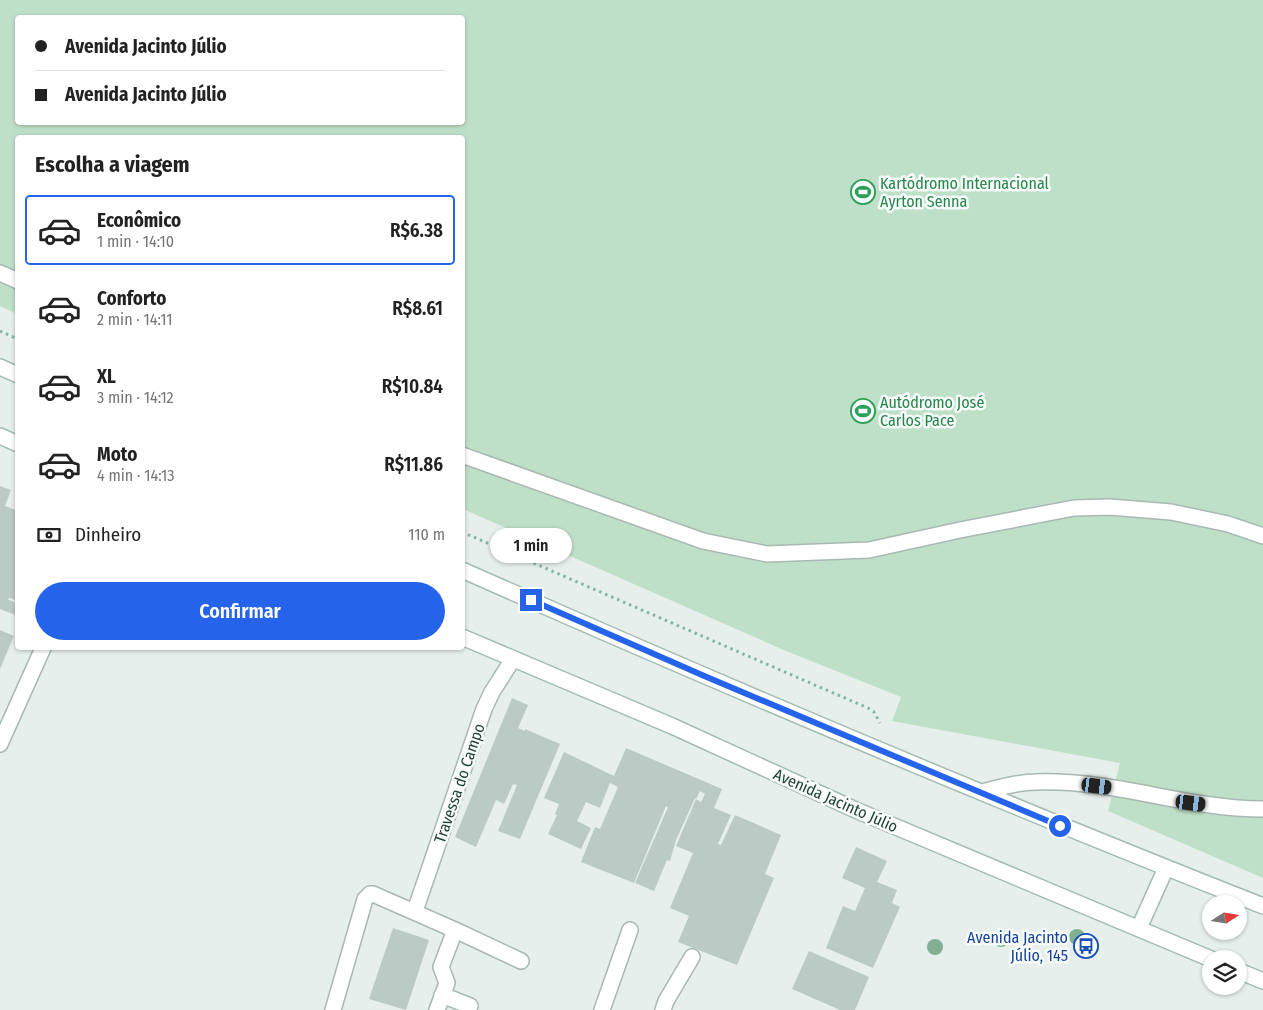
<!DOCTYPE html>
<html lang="pt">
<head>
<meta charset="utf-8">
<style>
  :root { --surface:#fff; --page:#f6f6f6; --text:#222; --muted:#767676; --line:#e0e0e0; --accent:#2563eb }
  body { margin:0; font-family:"Fira Sans Condensed",sans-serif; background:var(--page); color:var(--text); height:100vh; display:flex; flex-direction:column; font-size:19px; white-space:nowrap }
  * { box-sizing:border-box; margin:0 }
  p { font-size:16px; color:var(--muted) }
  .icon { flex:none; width:28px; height:28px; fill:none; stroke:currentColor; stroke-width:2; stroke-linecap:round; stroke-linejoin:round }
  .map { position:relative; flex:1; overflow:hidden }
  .sheet { position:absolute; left:15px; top:135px; width:450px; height:515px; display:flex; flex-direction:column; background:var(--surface); border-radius:5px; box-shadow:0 1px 4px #0004 }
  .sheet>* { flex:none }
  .guide { position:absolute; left:15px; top:15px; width:450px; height:110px; border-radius:5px; box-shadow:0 1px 4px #0004; display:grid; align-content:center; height:110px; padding:0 20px; background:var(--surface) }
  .needle { width:32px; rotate:78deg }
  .fabs { position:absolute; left:1202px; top:895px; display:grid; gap:10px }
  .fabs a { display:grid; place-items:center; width:45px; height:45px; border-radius:50%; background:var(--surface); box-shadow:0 1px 4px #0004; font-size:25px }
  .end { position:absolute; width:22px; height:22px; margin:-11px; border:6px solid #2563eb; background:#fff; box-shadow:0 0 0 2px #fff }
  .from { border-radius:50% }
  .bubble { position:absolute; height:35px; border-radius:18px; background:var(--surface); box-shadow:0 1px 4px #0004; font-size:16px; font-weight:600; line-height:35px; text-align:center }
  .car { position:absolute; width:15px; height:30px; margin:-15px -8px; border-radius:6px; box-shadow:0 0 4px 1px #0007; background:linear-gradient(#222 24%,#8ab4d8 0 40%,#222 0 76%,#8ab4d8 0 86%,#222 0) }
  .guide b { display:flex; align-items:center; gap:18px; height:48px; font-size:19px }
  .guide b+b { border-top:1px solid var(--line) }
  .guide i { width:12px; height:12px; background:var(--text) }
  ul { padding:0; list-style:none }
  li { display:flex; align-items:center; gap:15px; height:70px; margin:0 10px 8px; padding:0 10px; border:2px solid transparent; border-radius:5px }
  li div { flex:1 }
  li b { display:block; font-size:19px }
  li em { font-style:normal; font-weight:600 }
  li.current { border-color:var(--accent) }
  li>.icon { width:45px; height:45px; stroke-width:1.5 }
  h2 { padding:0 20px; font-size:22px; line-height:60px }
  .pay { display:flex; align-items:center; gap:12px; height:55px; padding:0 20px; font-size:19px }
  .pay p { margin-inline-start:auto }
  .cta { display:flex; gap:10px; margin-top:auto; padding:10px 20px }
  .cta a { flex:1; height:58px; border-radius:30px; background:var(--accent); color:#fff; font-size:20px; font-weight:600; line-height:58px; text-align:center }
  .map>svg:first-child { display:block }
  .green { fill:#bfe0c8; fill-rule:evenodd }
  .building { fill:#bbcac4 }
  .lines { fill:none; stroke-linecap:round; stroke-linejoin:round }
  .lane-casing { stroke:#a8b8b2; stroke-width:18 }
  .street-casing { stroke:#a8b8b2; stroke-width:18 }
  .secondary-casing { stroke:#a4bbb3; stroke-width:18 }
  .path { stroke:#86b3a5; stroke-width:3; stroke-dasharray:2.5 4; stroke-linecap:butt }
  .lane { stroke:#fff; stroke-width:15 }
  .street { stroke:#fff; stroke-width:15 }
  .secondary { stroke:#fff; stroke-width:15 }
  .tree { fill:#80af93 }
  .route { stroke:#2563eb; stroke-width:6 }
  .labels { text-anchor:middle; stroke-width:5; stroke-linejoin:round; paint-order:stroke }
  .leisure-label { font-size:16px; fill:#27864d; stroke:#f7fbf9; text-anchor:start }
  .street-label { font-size:16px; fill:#24423a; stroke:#f7fbf9 }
  .transit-label { font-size:16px; fill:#164399; stroke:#f7fbf9; text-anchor:end }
</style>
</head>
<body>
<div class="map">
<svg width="1263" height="1010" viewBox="0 0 1263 1010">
  <rect width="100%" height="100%" fill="#e6efeb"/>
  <path class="green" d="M 0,0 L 1263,0 L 1263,878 L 1108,811 L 1120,763 L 892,721 L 901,697 L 786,651 L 463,509 L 462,138 L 18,138 L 17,314 L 0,306 ZM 18,18 L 462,18 L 462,122 L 18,122 Z"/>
  <path class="building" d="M 0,486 L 11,490 L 5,506 L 16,510 L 18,506 L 18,601 L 10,598 L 7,599 L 18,604 L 18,616 L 0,609 Z
    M 0,630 L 14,636 L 0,669 Z
    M 512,698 L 528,705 L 518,728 L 525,731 L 525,729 L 560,744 L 520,839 L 498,831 L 517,785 L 513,784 L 504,804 L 496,800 L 476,847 L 455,837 Z
    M 626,748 L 722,789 L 714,808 L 731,815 L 718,844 L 721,845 L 735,815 L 781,835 L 765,874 L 774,878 L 737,965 L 678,942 L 689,916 L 670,908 L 693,853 L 676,846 L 696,799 L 701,802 L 705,794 L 700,791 L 696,799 L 695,798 L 676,840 L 670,861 L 667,860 L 654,891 L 635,883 L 668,807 L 666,806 L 634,883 L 581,862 L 595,827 L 600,829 L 618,787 L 610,783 L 600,808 L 586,802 L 577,821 L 591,828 L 581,849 L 548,834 L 557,815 L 555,814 L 559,804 L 544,798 L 564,752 L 614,776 Z
    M 856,847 L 887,861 L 877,882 L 897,890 L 892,903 L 900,907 L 873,968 L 826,948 L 843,906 L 855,911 L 865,888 L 842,878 Z
    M 393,928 L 429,940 L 406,1010 L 369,999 Z
    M 809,951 L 869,977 L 855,1010 L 840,1010 L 792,989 Z"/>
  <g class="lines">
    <defs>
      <path id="lane" d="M 0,273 L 18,281
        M 462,455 L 703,541 L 767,554 L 869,550 L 960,530 L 1074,508 L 1110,507 L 1171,512 L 1228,524 L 1263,536
        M 983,792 C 1000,787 1018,782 1036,782 C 1113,779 1186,809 1263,809
        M 415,911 L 484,709 L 492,692 L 513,659
        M 455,930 L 521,961
        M 442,995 L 470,1006
        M 333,1010 L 365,899 L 370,894 L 373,894 L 455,930 L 441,967 L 447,983 L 437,1010
        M 602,1010 L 630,930
        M 663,1010 L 666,1001 L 692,957"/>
      <path id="street" d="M 0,744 L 43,648"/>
      <path id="secondary" d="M 0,367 L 18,375
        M 0,436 L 18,444
        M 462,570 C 727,687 994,800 1263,906
        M 462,637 L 672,726 L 858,811 L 1211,959
        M 1139,928 L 1166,868
        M 1239,971 L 1263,981"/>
    </defs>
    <use href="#lane" class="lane-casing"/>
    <use href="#street" class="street-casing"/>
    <use href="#secondary" class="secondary-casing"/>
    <path class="path" d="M 0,331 L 18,339
      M 462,532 L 868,708 L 874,712 L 880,723"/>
    <use href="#lane" class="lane"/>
    <use href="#street" class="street"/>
    <use href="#secondary" class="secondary"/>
  </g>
  <g class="tree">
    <circle cx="1077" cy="937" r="8"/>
    <circle cx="1001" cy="939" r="8"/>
    <circle cx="935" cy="947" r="8"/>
  </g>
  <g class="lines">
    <path class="route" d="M 531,600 L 702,675 L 1060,826"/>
  </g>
  <defs>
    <symbol id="stadium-ring" viewBox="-11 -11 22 22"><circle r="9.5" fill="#f7fbf9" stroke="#2e9e5b" stroke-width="1.5"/><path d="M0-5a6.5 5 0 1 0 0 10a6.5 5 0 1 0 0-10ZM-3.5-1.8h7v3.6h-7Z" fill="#2e9e5b"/></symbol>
    <symbol id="bus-ring" viewBox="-11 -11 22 22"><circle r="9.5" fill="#f7fbf9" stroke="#1a4fb4" stroke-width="1.5"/><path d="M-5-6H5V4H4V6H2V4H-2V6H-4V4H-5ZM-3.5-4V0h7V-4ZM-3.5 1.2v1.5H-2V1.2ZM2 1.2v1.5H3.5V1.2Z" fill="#1a4fb4"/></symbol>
  </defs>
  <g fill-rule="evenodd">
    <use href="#stadium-ring" x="849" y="178" width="28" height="28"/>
    <use href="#stadium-ring" x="849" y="397" width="28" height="28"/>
    <use href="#bus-ring" x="1072" y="932" width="28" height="28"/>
  </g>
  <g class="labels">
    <g class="leisure-label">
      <text x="880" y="189">Kartódromo Internacional<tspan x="880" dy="18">Ayrton Senna</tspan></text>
      <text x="880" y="408">Autódromo José<tspan x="880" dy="18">Carlos Pace</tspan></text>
    </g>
    <g class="street-label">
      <text transform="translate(459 783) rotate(-71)" y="6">Travessa do Campo</text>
      <text transform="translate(836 800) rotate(24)" y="6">Avenida Jacinto Júlio</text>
    </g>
    <g class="transit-label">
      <text x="1068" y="943">Avenida Jacinto<tspan x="1068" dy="18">Júlio, 145</tspan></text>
    </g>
  </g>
</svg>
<div class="fabs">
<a><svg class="needle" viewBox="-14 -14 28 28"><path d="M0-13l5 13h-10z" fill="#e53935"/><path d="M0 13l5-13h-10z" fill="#767676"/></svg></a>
<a><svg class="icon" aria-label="layers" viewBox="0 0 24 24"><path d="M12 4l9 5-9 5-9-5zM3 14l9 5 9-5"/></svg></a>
</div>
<i class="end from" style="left:1060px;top:826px"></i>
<i class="end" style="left:531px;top:600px"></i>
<div class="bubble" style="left:490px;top:528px;width:82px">1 min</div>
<i class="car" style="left:1097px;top:786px;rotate:97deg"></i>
<i class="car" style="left:1191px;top:803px;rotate:97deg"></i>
<div class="guide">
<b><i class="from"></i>Avenida Jacinto Júlio</b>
<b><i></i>Avenida Jacinto Júlio</b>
</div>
<section class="sheet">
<h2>Escolha a viagem</h2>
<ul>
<li class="current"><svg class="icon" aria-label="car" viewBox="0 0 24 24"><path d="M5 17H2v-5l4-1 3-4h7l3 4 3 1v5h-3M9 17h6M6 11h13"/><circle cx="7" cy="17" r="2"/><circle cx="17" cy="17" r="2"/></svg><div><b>Econômico</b><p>1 min · 14:10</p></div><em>R$6.38</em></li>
<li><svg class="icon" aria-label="car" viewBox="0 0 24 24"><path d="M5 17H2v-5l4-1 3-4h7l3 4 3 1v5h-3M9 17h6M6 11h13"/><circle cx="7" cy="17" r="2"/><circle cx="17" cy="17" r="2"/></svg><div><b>Conforto</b><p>2 min · 14:11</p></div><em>R$8.61</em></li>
<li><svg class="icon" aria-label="car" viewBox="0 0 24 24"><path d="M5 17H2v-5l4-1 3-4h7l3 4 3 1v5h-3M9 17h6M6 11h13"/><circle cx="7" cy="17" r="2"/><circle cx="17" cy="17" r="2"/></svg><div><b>XL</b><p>3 min · 14:12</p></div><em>R$10.84</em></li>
<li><svg class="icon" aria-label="car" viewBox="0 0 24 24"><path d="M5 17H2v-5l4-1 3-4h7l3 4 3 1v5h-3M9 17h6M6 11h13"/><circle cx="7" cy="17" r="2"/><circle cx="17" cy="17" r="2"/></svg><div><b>Moto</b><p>4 min · 14:13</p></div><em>R$11.86</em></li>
</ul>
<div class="pay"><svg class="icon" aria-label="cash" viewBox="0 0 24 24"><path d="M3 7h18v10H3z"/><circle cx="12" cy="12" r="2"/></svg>Dinheiro<p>110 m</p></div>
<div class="cta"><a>Confirmar</a></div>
</section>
</div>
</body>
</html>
